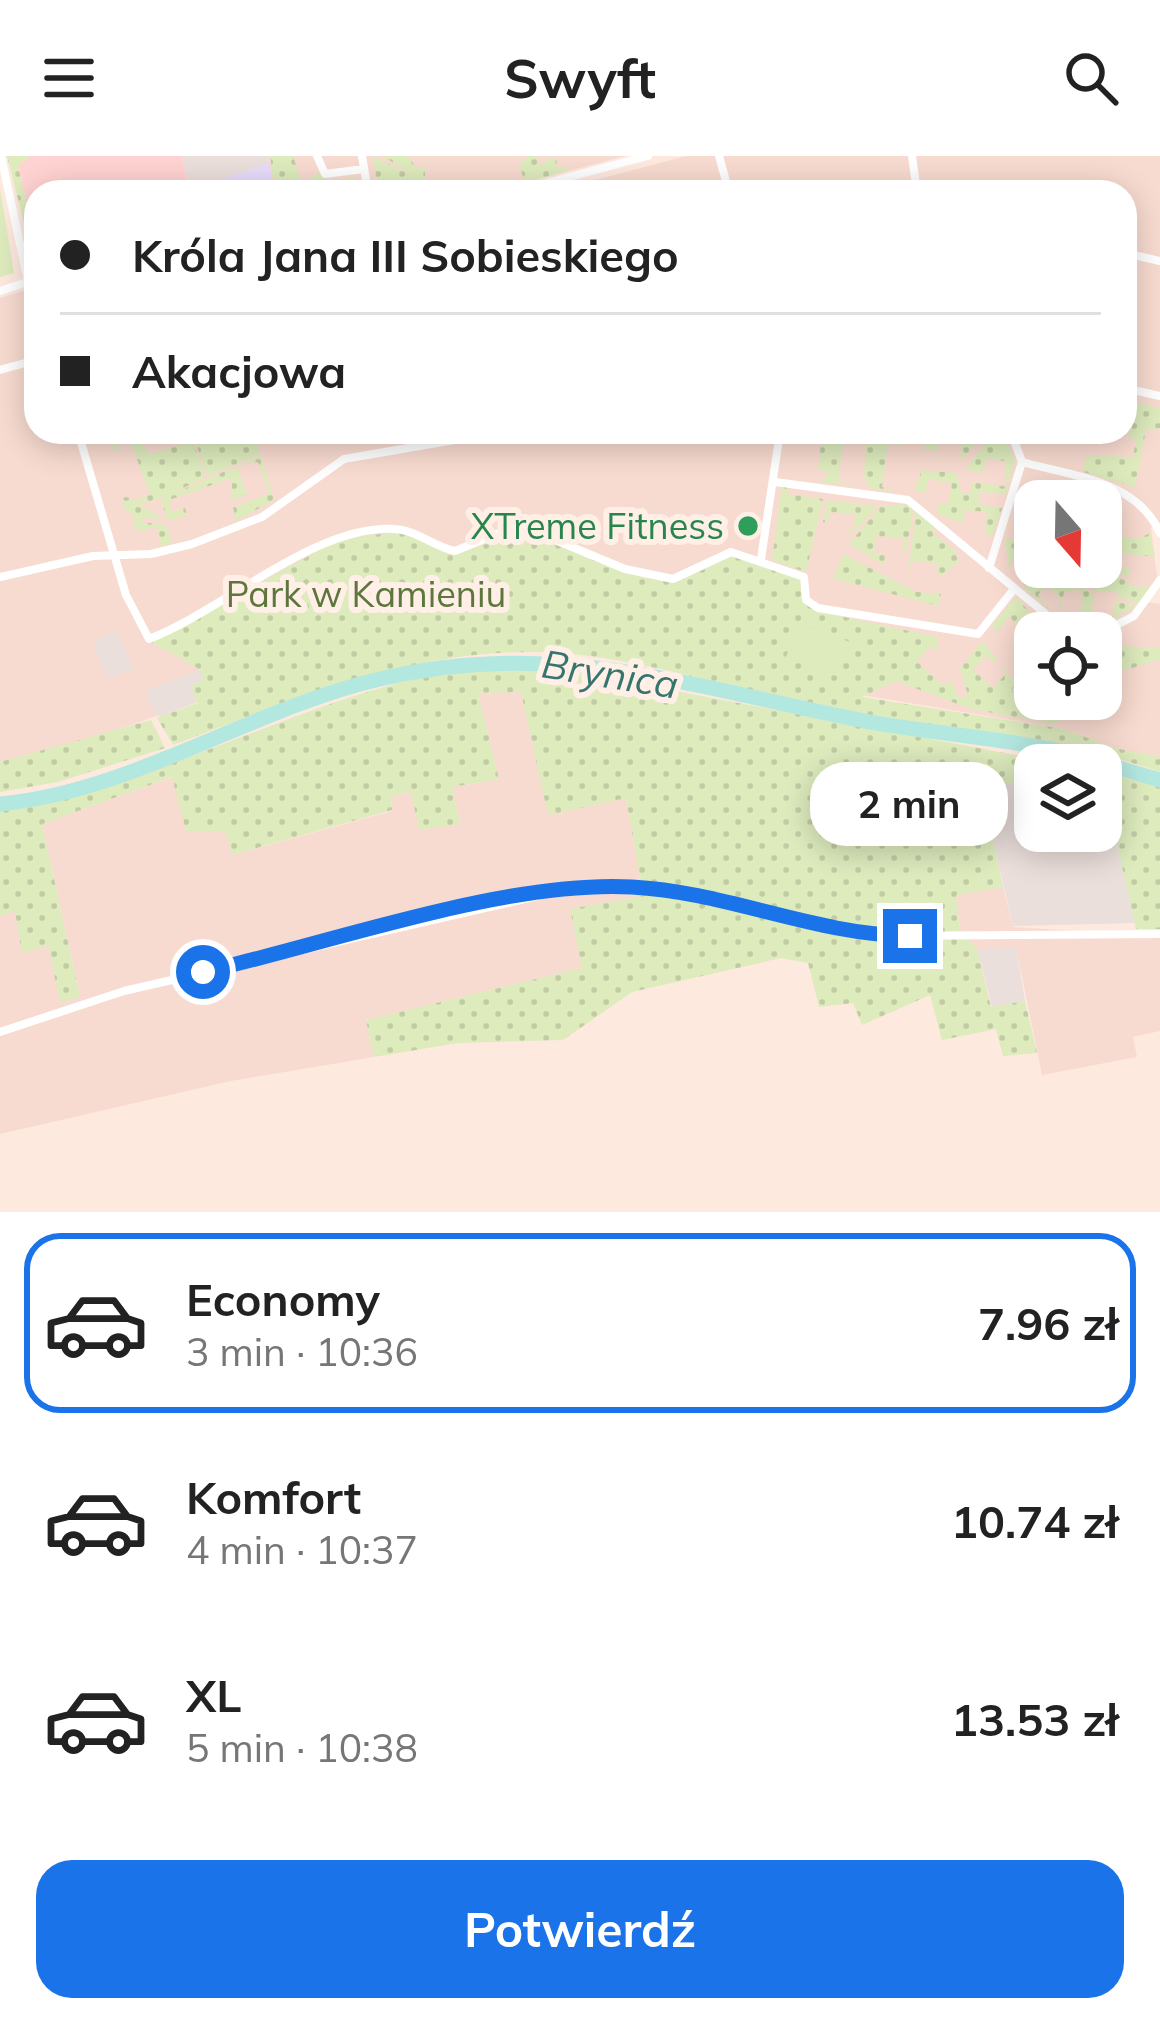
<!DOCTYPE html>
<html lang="pl">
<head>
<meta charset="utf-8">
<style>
  :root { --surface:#fff; --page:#f2f2f2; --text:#222; --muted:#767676; --line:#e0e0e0; --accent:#1a73e8 }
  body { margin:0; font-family:Mulish,sans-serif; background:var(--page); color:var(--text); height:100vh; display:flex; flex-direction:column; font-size:45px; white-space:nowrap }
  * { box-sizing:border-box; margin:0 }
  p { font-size:39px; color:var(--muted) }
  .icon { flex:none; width:66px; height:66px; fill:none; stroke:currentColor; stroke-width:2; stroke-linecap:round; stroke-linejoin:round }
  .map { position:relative; height:1056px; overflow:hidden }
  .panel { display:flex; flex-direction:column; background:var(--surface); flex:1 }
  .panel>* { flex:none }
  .top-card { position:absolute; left:24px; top:24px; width:1113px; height:264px; border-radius:36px; box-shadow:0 6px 30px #0003; display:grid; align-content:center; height:264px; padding:0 36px; background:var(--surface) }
  .needle { width:78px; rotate:160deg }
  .fabs { position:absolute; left:1014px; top:324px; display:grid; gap:24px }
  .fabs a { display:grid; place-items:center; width:108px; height:108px; border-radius:24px; background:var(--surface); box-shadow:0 6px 30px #0003; font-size:60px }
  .end { position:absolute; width:54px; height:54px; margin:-27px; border:15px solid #1a73e8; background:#fff; box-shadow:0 0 0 6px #fff }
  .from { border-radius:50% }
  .bubble { position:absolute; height:84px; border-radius:36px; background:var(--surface); box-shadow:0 6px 30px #0003; font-size:39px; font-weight:700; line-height:84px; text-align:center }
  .top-card b { display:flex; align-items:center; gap:42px; height:114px; font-size:45px }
  .top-card b+b { border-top:3px solid var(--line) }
  .top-card i { width:30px; height:30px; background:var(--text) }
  ul { padding:21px 0 0; list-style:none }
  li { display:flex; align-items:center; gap:36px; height:180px; margin:0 24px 18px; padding:0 12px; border:6px solid transparent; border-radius:36px }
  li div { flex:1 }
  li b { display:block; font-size:45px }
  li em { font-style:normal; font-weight:700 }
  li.selected { border-color:var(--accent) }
  li>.icon { width:108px; height:108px; stroke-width:1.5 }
  .cta { display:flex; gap:24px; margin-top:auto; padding:24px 36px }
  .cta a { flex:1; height:138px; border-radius:36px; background:var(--accent); color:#fff; font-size:48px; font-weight:700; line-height:138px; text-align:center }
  header { display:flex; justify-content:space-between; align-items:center; height:156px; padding:0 36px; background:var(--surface); font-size:54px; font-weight:700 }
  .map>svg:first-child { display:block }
  .residential { fill:#f8dbd0; fill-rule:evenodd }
  .commercial { fill:#ffd3d2 }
  .industrial { fill:#ebdfdb }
  .education { fill:#e7dcfa }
  .grass { fill:url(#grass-dots) }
  .garden { fill:#ddebbd }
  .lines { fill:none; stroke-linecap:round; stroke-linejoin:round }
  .river { stroke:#b3e8e1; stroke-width:15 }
  .minor { stroke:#fff; stroke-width:8 }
  .route { stroke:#1a73e8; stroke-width:15 }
  .leisure-dot { fill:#2e9e5b; stroke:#ffefe7; stroke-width:4.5 }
  .labels { text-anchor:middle; stroke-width:12; stroke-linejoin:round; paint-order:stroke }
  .leisure-label { font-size:36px; fill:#27864d; stroke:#ffefe7; text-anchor:end }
  .park-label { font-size:36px; fill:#5d763b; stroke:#ffefe7 }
  .water-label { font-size:39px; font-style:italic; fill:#36756e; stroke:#ffefe7 }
</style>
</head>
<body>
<header><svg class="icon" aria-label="menu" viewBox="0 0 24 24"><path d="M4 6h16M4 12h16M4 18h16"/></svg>Swyft<svg class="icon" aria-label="search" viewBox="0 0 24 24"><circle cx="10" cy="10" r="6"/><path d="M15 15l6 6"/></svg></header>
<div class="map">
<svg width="1160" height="1056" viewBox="0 0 1160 1056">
  <defs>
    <pattern id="grass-dots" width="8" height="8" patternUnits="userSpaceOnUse" patternTransform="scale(3)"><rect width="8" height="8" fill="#ddebbd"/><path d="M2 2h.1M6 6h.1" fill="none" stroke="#c1cba4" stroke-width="1.8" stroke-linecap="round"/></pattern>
  </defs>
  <rect width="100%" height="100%" fill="#fee9df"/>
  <path class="residential" d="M 270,0 L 625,0 L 489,36 L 199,36 L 198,31 L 272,6 Z
    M 686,0 L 1160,0 L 1160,368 L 1151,372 L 1157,420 L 1145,446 L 1160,448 L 1160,601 L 1114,592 L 1064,573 L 517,481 L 197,546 L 82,586 L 0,606 L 0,142 L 36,131 L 36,276 L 1125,276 L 1125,36 L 550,36 ZM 1035,345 L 1101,345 L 1101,411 L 1035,411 ZM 1035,477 L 1101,477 L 1101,543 L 1035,543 Z
    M 521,535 L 548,658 L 626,642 L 643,740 L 582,812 L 366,864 L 374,901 L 231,925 L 0,978 L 0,760 L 15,754 L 48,788 L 80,840 L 42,668 L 173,621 L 225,675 L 232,699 L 392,655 L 391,640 L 412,636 L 419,674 L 460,667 L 452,631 L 499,623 L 478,537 Z
    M 1003,731 L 1013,771 L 1160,780 L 1160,875 L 1133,881 L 1137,901 L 1042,919 L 1016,792 L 977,793 L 960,775 L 956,739 Z"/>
  <path class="commercial" d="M 30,0 L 182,0 L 190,36 L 36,36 L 36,88 L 18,10 Z"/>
  <path class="industrial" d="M 182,0 L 270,0 L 272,6 L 190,34 Z
    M 118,475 L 133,513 L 107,523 L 93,485 Z
    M 199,514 L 203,525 L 197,546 L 160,561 L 154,557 L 145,534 Z
    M 1008,623 L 1035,624 L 1035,675 L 1101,675 L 1101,634 L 1107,636 L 1136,767 L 1013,770 L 980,630 Z
    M 1016,791 L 1025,845 L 992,851 L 977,793 Z"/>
  <path class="education" d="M 269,7 L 275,36 L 199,36 L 198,31 Z"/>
  <path class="grass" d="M 7,0 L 30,0 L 18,10 L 36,88 L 36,115 Z
    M 270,0 L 293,0 L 302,27 L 320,16 L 326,27 L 353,21 L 356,36 L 275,36 Z
    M 372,0 L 413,20 L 383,0 L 408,0 L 416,12 L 425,10 L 425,36 L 417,36 L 413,22 L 379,36 Z
    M 529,0 L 536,0 L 539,9 L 556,0 L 557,12 L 568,10 L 568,14 L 525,27 L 519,8 Z
    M 1135,246 L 1160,252 L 1160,272 L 1146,274 L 1135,331 L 1083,316 L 1086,299 L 1133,301 L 1136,284 L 1128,282 Z
    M 177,276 L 190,276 L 205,321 L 168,340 L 237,310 L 247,339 L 232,344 L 232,322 L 169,344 L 173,356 L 185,352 L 187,359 L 168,365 L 161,344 L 166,340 L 141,348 L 133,345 L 150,339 L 129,281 L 117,285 L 120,294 L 115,296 L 111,283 L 138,278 L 149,298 L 180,289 Z
    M 192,276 L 255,276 L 260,298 L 207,320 Z
    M 835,276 L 864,276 L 861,283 L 844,282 L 838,325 L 854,329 L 821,326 L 829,316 L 818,313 L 822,279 Z
    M 867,276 L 871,287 L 883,287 L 886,276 L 904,276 L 902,289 L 888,288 L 882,331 L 897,336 L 870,332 L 864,321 Z
    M 929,276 L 986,276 L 960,305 L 962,284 L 940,281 L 937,295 L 924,293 Z
    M 993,276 L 1005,281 L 1015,305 L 1009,326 L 1005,326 L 1006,305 L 986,303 L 983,316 L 965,314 Z
    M 261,300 L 274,344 L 236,365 L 233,351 L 269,338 L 258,306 L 239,309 Z
    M 922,314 L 956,317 L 962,337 L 970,338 L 973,326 L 1008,331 L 1006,338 L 980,336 L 978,348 L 1002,352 L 993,379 L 985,378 L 987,356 L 965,354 L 963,367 L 937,358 L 939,347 L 948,348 L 952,327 L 928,323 L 925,337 L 914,335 Z
    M 782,330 L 787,331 L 787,338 L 823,343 L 806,416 L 772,404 Z
    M 1018,339 L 1038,344 L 1034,384 L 1014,353 Z
    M 127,341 L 165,364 L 144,361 L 140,366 L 166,369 L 172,387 L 161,390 L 157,371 L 135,375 L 132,356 L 126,357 L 122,342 Z
    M 827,344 L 878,350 L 853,377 L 842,376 L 854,374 L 855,358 L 830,356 L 828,366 L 823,366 Z
    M 908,348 L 914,352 L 905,401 L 903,382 L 876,380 L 874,397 L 885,398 L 884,409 L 849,388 L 881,350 Z
    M 916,354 L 936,371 L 932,376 L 956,396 L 964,394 L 955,398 L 959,406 L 937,423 L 938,407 L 912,405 L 908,420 Z
    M 401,376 L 457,397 L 525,376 L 623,415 L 668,425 L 687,422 L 730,399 L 800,423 L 802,444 L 816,455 L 937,481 L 938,495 L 929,491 L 917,506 L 944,530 L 951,523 L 959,543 L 968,539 L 960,513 L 982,485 L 997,503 L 994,507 L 986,500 L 973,514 L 993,532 L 1006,518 L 1001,508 L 1017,529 L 1011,534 L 1016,539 L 1022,535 L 1046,546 L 1084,543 L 1055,568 L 971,553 L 896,525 L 862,541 L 1064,573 L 1114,592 L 1160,601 L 1160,616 C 1060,580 950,577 846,557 C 763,541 680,513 597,501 C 447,478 310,538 173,589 L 157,562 L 197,547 L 191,530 L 203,524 L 199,513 L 151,486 L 342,382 Z
    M 1150,377 L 1155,401 L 1120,397 L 1121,411 L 1130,412 L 1129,421 L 1121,418 L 1106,378 L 1138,383 Z
    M 1005,382 L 1035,388 L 1035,404 L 1013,400 L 1009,414 Z
    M 843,398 L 917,436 L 941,438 L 939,450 L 833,423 Z
    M 1101,400 C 1114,416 1132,438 1151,429 L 1138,448 L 1117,440 L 1118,435 L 1095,436 L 1089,427 L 1091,411 L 1101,411 Z
    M 1040,411 L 1068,411 L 1065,425 L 1074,427 L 1073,436 L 1064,436 L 1059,460 L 1059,440 L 1046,430 L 1038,439 L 1050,454 L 1024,432 L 1026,422 L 1037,424 Z
    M 1078,428 L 1094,439 L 1091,458 L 1112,461 L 1116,444 L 1136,451 L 1096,471 L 1066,465 L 1080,456 L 1083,438 L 1077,436 Z
    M 1016,441 L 1037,464 L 1042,459 L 1067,477 L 1035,477 L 1035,513 L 1030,518 L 1011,493 L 1019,493 L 1030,479 L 1009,461 L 997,476 L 992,469 Z
    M 1119,476 L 1123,490 L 1160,492 L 1160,503 L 1123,515 L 1106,484 Z
    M 547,511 L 1069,609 L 1035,609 L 1035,624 L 981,630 L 1003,731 L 956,739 L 960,775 L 977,793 L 991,851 L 1025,845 L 1037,897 L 1003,900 L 996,873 L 942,884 L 930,839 L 862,869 L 853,847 L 819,851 L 808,807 L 781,802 L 632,836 L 563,884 L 458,887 L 374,901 L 366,864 L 582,812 L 570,753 L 643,740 L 626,642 L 548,659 L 521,536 L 478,537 L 499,623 L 452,631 L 460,668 L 419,674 L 411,636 L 391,640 L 392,654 L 232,699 L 225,675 L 186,675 L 172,621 L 42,668 L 80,841 L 60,846 L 48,789 L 22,797 L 15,755 L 0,760 L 0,652 C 140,634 266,562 402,526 C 449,513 498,513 547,511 Z
    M 151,564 L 165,592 L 58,626 L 0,636 L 0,606 Z
    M 1101,616 L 1160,631 L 1160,773 L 1136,773 Z"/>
  <path class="garden" d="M 0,32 L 14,117 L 0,121 Z
    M 799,467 L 850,486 L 837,520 L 786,501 Z"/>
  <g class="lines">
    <path class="river" d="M 0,648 C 134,635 251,553 380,523 C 558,481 693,532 865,565 C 928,577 993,581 1055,594 C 1090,602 1125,614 1160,624"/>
    <path class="minor" d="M 1,0 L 36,162
      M 317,0 L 325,18 L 364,13
      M 362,0 L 368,36
      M 719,0 L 729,36
      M 912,0 L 917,36
      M 513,36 L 648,0
      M 1125,97 L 1160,105
      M 0,135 L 36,123
      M 0,214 L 36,204
      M 1125,232 L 1160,240
      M 78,276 L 126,439 L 149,483 C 224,454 314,369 394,373 C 417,374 434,391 455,395 L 504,375 L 531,374 L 625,413 L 673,423 L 731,396 L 804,421 L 806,444 L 818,452 L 978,478 L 1014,433
      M 1022,306 C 1073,320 1137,325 1160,377
      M 775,326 L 908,344 L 1059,469 L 1082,477
      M 761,403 L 780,276
      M 989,412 L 1022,306 L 1011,276
      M 0,421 L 93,400 L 151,398 L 192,388 L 262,361 L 344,303 L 501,276
      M 1101,477 L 1134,460 L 1160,424
      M 0,876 L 124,835 L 568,733 L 676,734 L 877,780 L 1160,778"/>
  </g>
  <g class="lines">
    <path class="route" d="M 203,816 C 331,787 505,724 632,731 C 727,736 815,779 910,780"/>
  </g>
  <circle class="leisure-dot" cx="748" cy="370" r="12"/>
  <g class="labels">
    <g class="leisure-label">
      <text x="724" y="383">XTreme Fitness</text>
    </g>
    <g class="park-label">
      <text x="366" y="451">Park w Kamieniu</text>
    </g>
    <g class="water-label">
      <text transform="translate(610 518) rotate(9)" y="14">Brynica</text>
    </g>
  </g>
</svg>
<div class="fabs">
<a><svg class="needle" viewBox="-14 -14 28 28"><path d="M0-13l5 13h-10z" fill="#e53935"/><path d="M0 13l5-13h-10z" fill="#767676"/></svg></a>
<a><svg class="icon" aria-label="locate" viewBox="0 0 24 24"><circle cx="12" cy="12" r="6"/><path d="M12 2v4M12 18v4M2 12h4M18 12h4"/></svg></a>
<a><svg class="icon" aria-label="layers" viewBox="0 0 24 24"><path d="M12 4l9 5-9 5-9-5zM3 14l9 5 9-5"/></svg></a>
</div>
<i class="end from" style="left:203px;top:816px"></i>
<i class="end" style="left:910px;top:780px"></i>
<div class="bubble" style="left:810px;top:606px;width:198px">2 min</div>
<div class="top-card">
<b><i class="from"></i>Króla Jana III Sobieskiego</b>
<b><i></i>Akacjowa</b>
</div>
</div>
<section class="panel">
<ul>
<li class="selected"><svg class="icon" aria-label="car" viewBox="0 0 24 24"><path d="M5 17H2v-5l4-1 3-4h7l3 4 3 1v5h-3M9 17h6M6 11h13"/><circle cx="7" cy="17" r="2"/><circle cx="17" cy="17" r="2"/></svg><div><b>Economy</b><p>3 min · 10:36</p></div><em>7.96 zł</em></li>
<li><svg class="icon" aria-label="car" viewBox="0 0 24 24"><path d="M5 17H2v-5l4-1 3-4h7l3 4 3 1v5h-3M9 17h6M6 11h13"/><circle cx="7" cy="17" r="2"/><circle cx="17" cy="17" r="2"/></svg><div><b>Komfort</b><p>4 min · 10:37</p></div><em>10.74 zł</em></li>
<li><svg class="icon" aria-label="car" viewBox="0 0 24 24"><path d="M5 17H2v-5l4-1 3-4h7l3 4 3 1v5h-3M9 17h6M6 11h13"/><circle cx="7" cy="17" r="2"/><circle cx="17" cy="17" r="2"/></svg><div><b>XL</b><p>5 min · 10:38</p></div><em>13.53 zł</em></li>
</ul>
<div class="cta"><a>Potwierdź</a></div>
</section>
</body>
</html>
